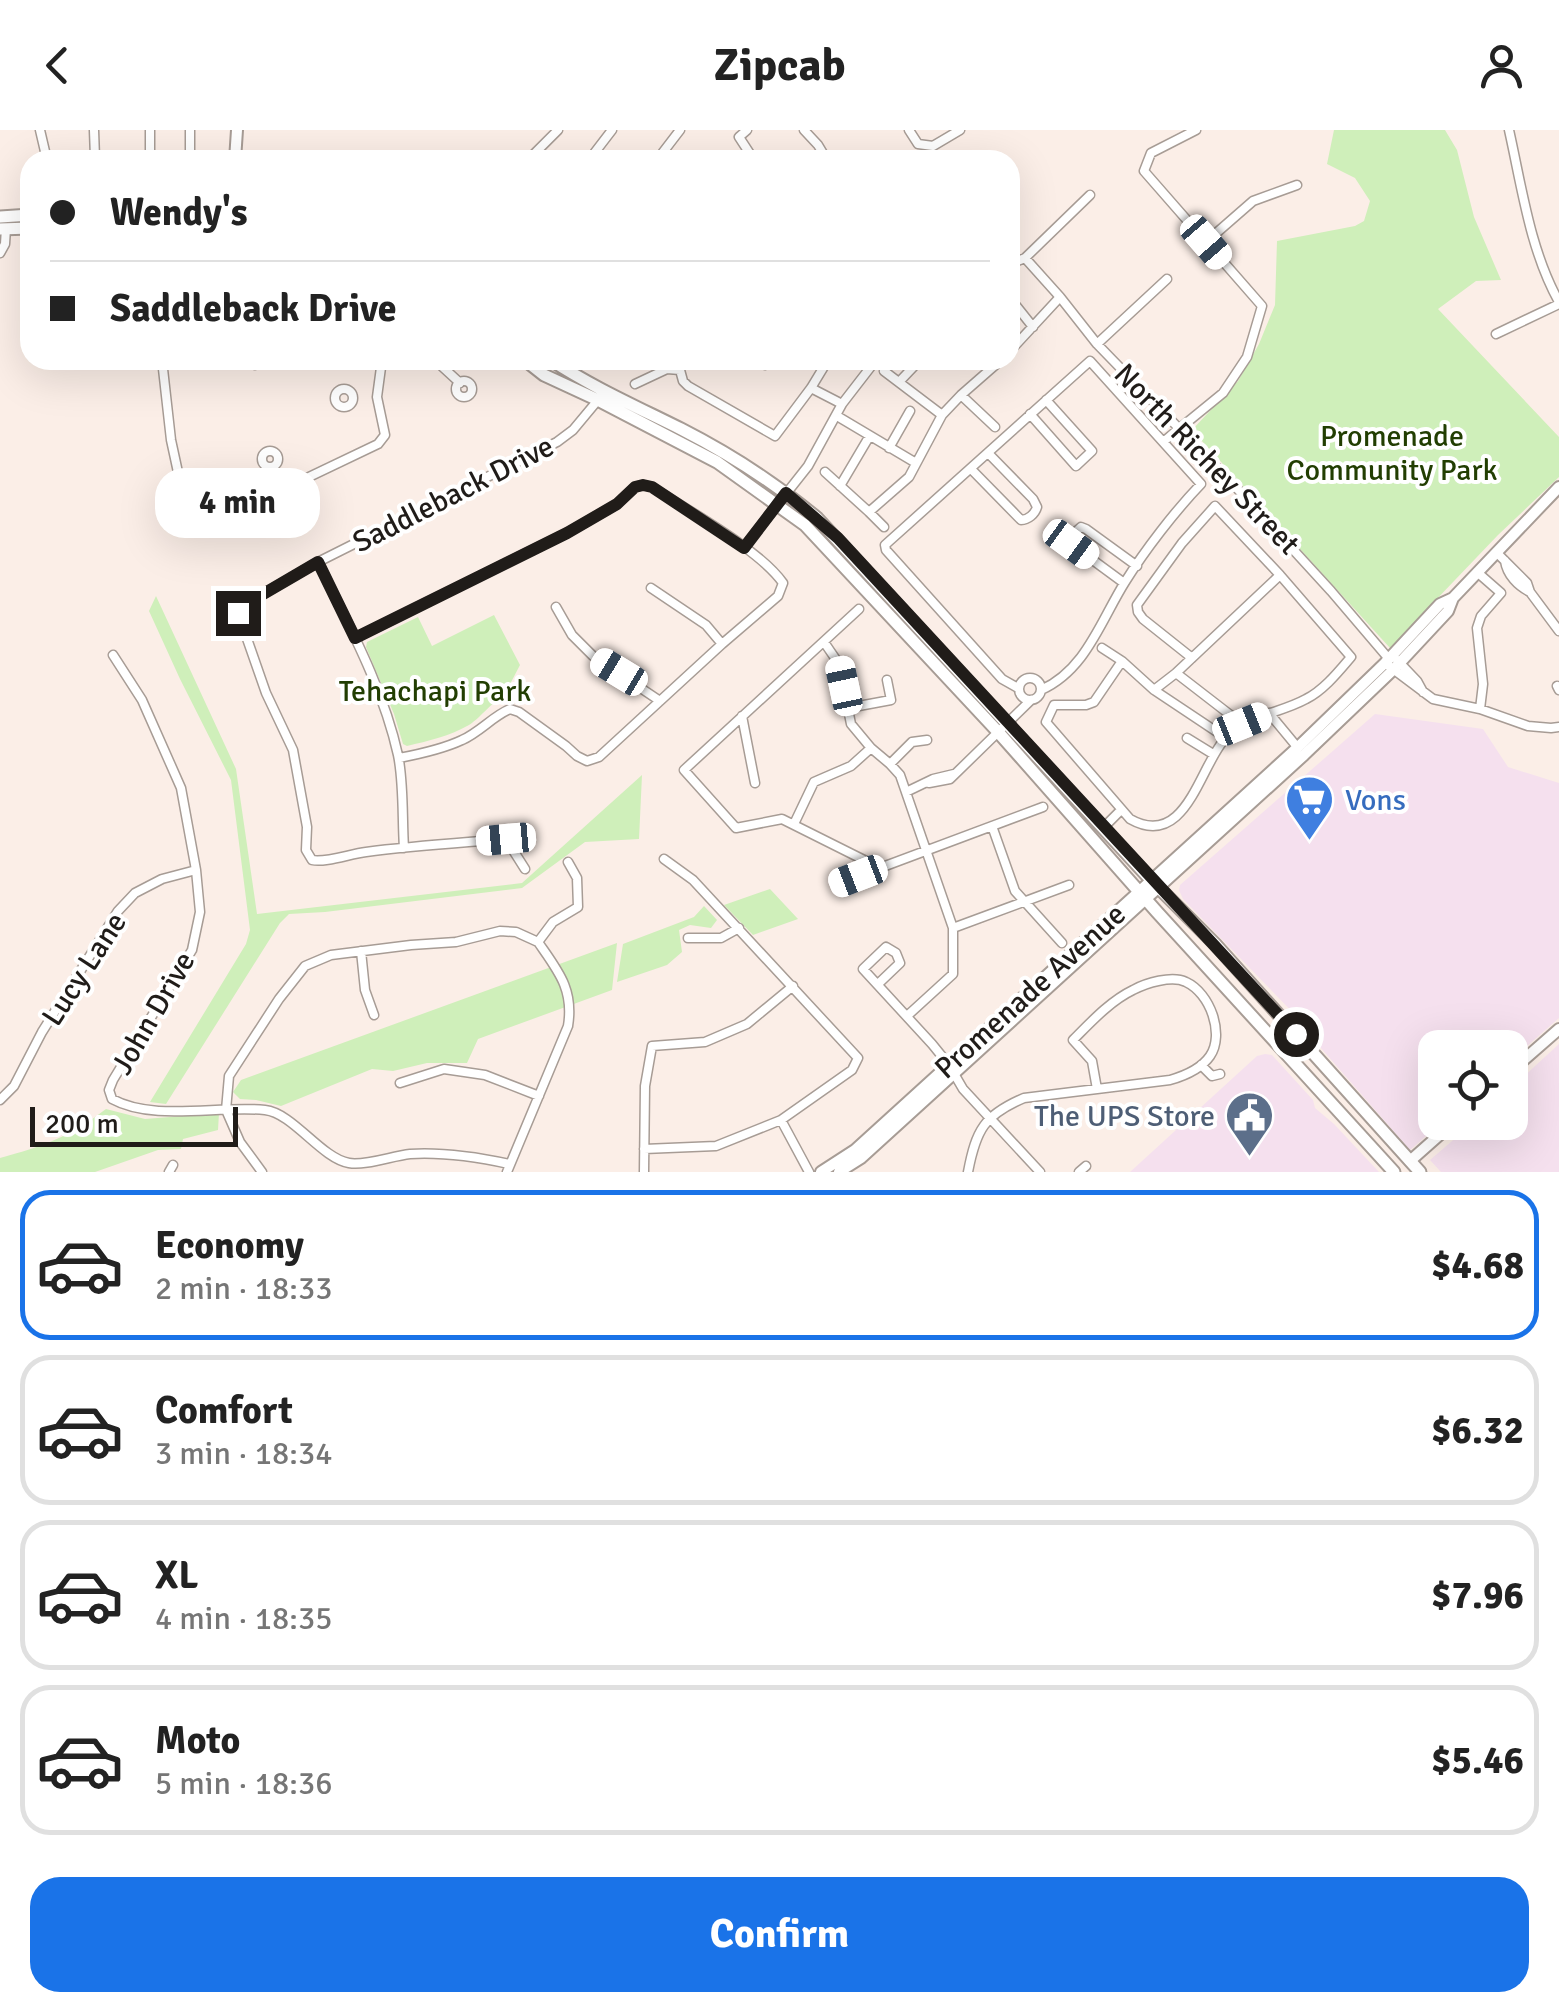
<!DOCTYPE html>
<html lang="en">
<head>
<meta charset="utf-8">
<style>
  :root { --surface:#fff; --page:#f6f6f6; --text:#222; --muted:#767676; --line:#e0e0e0; --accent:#1a73e8 }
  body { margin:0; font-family:Signika,sans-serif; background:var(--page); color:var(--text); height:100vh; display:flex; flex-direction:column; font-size:38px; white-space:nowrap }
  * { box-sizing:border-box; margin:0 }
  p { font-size:32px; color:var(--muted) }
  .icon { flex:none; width:55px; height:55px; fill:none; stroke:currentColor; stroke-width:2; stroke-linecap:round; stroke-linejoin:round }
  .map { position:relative; height:1042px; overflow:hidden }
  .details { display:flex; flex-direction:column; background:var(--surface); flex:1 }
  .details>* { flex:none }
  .hud { position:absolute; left:20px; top:20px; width:1000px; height:220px; border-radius:30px; box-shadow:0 10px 40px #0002; display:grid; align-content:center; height:220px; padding:0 30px; background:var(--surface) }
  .controls { position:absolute; left:1418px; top:900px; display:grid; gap:20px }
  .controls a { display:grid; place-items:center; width:110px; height:110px; border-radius:20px; background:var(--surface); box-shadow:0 10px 40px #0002; font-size:50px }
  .scale { position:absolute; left:30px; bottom:25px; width:208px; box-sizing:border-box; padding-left:10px; border:5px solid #201c19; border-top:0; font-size:28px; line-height:35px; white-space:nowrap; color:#201c19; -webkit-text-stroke:8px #fff; paint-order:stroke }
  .end { position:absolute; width:45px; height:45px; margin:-22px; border:12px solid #201c19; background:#fff; box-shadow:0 0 0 5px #fff }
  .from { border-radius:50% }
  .bubble { position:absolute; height:70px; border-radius:30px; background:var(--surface); box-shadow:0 10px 40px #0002; font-size:32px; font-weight:700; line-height:70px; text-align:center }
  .car { position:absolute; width:30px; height:60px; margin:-30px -15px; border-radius:12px; box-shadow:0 0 8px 2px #0007; background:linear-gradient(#fff 24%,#345 0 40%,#fff 0 76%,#345 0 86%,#fff 0) }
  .hud b { display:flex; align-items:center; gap:35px; height:95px; font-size:38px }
  .hud b+b { border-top:2px solid var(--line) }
  .hud i { width:25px; height:25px; background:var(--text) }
  ul { padding:18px 0 0; list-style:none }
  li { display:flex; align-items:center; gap:30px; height:150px; margin:0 20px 15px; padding:0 10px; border:5px solid var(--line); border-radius:30px }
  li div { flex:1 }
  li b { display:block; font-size:38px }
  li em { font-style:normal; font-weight:700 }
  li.selected { border-color:var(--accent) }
  li>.icon { width:90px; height:90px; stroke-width:1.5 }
  .button { display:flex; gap:20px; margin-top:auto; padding:20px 30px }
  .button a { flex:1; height:115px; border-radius:30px; background:var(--accent); color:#fff; font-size:40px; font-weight:700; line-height:115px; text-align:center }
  header { display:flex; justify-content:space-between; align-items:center; height:130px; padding:0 30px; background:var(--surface); font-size:45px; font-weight:700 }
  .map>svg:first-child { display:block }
  .commercial { fill:#f5e0ee }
  .green { fill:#cfefba }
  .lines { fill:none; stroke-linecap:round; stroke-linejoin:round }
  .street-casing { stroke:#a79c95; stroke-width:11 }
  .secondary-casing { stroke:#a79c95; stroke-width:14 }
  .primary-casing { stroke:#a79c95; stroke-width:15 }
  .street { stroke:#fff; stroke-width:8 }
  .secondary { stroke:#fff; stroke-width:10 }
  .primary { stroke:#fff; stroke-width:11 }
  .route { stroke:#201c19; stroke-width:12 }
  .labels { text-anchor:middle; stroke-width:8; stroke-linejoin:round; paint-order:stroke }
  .park-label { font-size:30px; fill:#223e02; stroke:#fff }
  .street-label { font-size:30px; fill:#201c19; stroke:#fff }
  .shop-label { font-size:30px; fill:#366cbe; stroke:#fff; text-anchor:start }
  .service-label { font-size:30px; fill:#4e5e75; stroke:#fff; text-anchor:end }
</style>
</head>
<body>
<header><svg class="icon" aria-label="back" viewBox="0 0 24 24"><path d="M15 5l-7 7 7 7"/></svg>Zipcab<svg class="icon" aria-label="person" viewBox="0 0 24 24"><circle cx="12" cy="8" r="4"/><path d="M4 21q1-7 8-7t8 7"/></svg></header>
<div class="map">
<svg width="1559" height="1042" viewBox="0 0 1559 1042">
  <rect width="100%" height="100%" fill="#fbeee7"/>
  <path class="commercial" d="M 1375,584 L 1483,599 L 1508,637 L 1559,653 L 1559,888 L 1510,931 L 1510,918 L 1435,918 L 1435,992 L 1441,993 L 1410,1020 L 1306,901 L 1302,892 L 1183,769 L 1179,760 L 1180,755 Z
    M 1559,914 L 1559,1042 L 1441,1042 L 1430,1030 L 1473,993 L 1510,992 L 1510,959 Z
    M 1265,924 L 1272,925 L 1313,970 L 1315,978 L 1334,994 L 1379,1042 L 1130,1042 L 1257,926 Z"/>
  <path class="green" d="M 1334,0 L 1445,0 L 1457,20 L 1474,87 L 1501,150 L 1476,151 L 1438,179 L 1559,307 L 1559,347 L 1498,405 L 1390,518 L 1192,300 L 1238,251 L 1259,214 L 1275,175 L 1277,111 L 1355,96 L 1364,91 L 1370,71 L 1355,48 L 1327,34 Z
    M 156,466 L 236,639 L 257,784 L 522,753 L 642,645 L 639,709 L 585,712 L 522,758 L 325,782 L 289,784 L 280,793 L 166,974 L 150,972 L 246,814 L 250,800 L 231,650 L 180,549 L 149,481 Z
    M 494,485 L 520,535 L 507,560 L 507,566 C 492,570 482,587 469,595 C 450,606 428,611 407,616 L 403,614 L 394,584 L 366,517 L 367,512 L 418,487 L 432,516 Z
    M 770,759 L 798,789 L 753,805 L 724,775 Z
    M 704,776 L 717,790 L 711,798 L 690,795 L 679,800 L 682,822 L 667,835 L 617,852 L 623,814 L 694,787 Z
    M 617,813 L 612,860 L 478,909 L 467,933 L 427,933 L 393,941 L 372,939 L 281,976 L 256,970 L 240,969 L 233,962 L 241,950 Z
    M 106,979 L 145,989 L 219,983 L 218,1000 L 183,1009 L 181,1019 L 158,1020 L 95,1042 L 0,1042 L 0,1028 C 44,1016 69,1007 106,979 Z"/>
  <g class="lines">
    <defs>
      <path id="street" d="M 40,0 L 47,30
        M 190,0 L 190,30
        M 747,0 L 739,7 L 754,30
        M 804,0 L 818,15 L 827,30
        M 909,0 L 918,14 L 933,16 L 960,0
        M 1509,0 C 1522,58 1530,120 1559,172
        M 80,30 L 95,28 L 94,0
        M 150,30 L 150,0
        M 524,30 L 534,24 L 558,0
        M 589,30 L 612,0
        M 657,30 L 680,0
        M 1206,112 L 1253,71 L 1297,55
        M 0,123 L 5,114 L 6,98
        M 1025,128 L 1060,167 L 1097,214 L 1233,354 L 1331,461 L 1389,529
        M 1010,134 L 1025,128 L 1090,65
        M 1010,168 L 1033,197
        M 1496,204 L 1559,174
        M 1097,214 L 1167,149
        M 1010,221 L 1060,167
        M 162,230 L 171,310 L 189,393 L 196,401 L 378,314 L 385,305 L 377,267 L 382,230
        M 248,230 L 255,235 L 264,230
        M 435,230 L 460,253
        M 756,230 L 765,235 L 768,230
        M 680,240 L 683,251 L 688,256 L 775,306 L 811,258 L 828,230
        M 884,241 L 942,285
        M456 259a8 8 0 1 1 16 0a8 8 0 1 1-16 0Z
        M 899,252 L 920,230
        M 635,254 L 667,239 L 680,240
        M 811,258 L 842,274
        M335 268a9 9 0 1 1 18 0a9 9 0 1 1-18 0Z
        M 961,265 L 995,297
        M 1030,284 L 1076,336 L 1092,321 L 1046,270
        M 837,286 L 916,333
        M 1163,312 L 1223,263 L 1247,227 L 1262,176 L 1144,41 L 1151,23 L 1196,0
        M 889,318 L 910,281
        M262 329a8 8 0 1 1 16 0a8 8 0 1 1-16 0Z
        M 273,337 L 284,360
        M 972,340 L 1021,390 C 1028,390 1035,384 1037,377 L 1033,369 L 988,323
        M 825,342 L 869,382 L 909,347 L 942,285 L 961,265 L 1001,230
        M 840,356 L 869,307
        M 869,382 L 884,397
        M 744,417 L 808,336 L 842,274 L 876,230
        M 1496,422 L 1527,453 L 1530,462 L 1559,501
        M 1505,431 C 1507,445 1518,456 1530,462
        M 318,432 C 348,494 383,557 398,625 C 404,654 402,688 404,718
        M 1477,442 L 1501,463 L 1481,486 L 1477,498 L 1483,554 L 1480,579
        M 1124,453 L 1071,414 L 1070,407 L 1081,397 L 1086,399 L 1137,436
        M 651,458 L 706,495 L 722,514
        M 556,477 L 572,505 L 593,526 L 660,571
        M 859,479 L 684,640 L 736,698 L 782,689 L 880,738
        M 355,508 L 567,403 L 617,374 L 635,357 L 643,355 L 652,357 C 688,381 759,419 783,453 L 778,466 L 722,514 L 599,627 L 587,631 L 577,626 L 566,616 L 519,582 L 510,579 C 493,586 480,602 462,610 C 443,619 420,624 399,628
        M 824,512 L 839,534 L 851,594 L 871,618 L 890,634 L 900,645 L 953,798 L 953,844 L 907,886
        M 1102,518 L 1122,531 L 1154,560 L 1226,608
        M 113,525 L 142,570 L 181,658 L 196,740 L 200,782 L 192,820 L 113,950 L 109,960 L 112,969 C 154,992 218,975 265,980 C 293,983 321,1028 349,1033 C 365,1036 392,1026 410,1024 C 443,1022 477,1027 509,1034
        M 1397,530 L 1417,551 L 1423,562
        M 1122,531 L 1094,572 L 1086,575 L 1054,575 L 1046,592 L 1130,689 C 1185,720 1199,639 1224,610 C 1245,585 1279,584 1306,569 C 1324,560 1339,541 1351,527 L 1280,445 L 1215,376 L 1182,413 L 1137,475 L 1138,482 L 1143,489 L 1192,528
        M 1385,533 L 1433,569 L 1480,579 L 1528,596 L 1551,598 L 1559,597
        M 1176,543 L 1242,594
        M1019 559a11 11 0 1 1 22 0a11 11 0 1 1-22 0Z
        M 1557,556 L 1559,560
        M 1018,558 L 1002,549 L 886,420 L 885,415 L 1090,231 L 1201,354 C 1175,381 1145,420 1125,452 C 1101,490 1086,540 1041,560
        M 1154,560 L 1176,543 L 1280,445
        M 848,578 L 891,570 L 887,550
        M 1269,583 L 1298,618
        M 742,586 L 755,653
        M 1187,608 L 1213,624
        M 890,634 L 912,612 L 927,610
        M 929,653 L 950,649 L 1031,570
        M 906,662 L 933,649 L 954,644
        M 794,694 L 814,652 L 851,636 L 871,618
        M 992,696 L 1015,761 L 1062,813
        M 1104,697 L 1121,680
        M 525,739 L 506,709 C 459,713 412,716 366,722 C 350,724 325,733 312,730 L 306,720 L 307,697 L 293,620 L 266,563 L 238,483 L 246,474 L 318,432 L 557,312 L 573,300 L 598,270
        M 837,754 L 1043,677
        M 953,798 L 1069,755
        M 688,808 L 721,808 L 739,798
        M 538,812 L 553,792 L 578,777 L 577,748 L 568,732
        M 361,821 L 365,860 L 374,885
        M 878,854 L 900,833 L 896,823 L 886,817 L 863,839 L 932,914 L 949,935 L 963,959 L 1040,1042
        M 1201,935 L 1212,946 L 1220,944
        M 400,953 L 444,939 L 485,945 L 539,966
        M 0,970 L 14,956 L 42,902 L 118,781 L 135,763 L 162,749 L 196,740
        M 781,990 L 809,1042
        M 644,1019 L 716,1016 L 781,990 L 852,940 L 858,928 L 693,750 L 664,729
        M 169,1042 L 173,1035
        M 262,1042 L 240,1012 L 226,980 L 229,946 L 279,869 L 305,836 L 331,825 L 411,815 L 456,812 L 500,801 L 516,802 L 538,812
        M 507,1042 L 568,896 C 574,859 558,841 538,812
        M 644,1042 L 645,956 L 652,916 L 705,912 L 747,894 L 793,856
        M 968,1042 C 976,1000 984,985 1024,968 L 1170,950 C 1184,946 1201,939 1210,926 C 1225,904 1210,863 1186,852 C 1172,845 1146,853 1133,860 C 1110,871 1090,893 1073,910 L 1092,931 L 1097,959
        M 1079,1042 L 1086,1036"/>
      <path id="secondary" d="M 235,30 L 237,0
        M 1510,942 L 1559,899
        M 1410,1031 L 1454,992
        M 821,1042 L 855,1020 L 1297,618 L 1385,533 L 1440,474 L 1453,468 L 1559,357
        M 839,1042 L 861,1028 L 1304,625 L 1393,540 L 1448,481 L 1453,468"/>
      <path id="primary" d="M 0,87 L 30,85
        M 0,99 L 30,98
        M 525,230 L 544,245 L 598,270 L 717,332 L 805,395 L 999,603 L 1157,782 L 1394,1042
        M 551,230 C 592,257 637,277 681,299 C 730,324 775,353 817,388 L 1151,750 L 1215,814 L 1420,1042"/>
    </defs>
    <use href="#street" class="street-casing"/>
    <use href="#secondary" class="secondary-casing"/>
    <use href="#primary" class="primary-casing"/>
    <use href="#street" class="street"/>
    <use href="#secondary" class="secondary"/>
    <use href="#primary" class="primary"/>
  </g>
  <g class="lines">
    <path class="route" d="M 238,483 L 246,474 L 318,432 L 355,508 L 567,403 L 617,374 L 635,357 L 643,355 L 652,357 L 744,418 L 786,363 L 838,408 L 1296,904"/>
  </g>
  <defs>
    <symbol id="supermarket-pin" viewBox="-11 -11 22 30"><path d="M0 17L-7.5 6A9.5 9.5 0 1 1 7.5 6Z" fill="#3f7fe0" stroke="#fff"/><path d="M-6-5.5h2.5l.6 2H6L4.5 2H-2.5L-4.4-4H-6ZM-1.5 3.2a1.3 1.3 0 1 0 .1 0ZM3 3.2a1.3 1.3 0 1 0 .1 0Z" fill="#fff"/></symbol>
    <symbol id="civic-pin" viewBox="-11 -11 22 30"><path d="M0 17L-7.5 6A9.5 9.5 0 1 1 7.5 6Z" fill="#5c6f8a" stroke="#fff"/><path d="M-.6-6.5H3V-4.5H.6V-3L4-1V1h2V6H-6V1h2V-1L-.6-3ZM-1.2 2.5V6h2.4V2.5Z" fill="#fff"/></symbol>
  </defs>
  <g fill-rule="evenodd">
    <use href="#supermarket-pin" x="1282" y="642" width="55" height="75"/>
    <use href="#civic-pin" x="1222" y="958" width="55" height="75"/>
  </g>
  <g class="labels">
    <g class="park-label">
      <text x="1392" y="316">Promenade<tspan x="1392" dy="34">Community Park</tspan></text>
      <text x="435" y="571">Tehachapi Park</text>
    </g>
    <g class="street-label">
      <text transform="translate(1207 329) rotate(46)" y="10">North Richey Street</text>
      <text transform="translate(453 364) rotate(-27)" y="10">Saddleback Drive</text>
      <text transform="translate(84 839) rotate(-57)" y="10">Lucy Lane</text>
      <text transform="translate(1030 861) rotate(-42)" y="10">Promenade Avenue</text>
      <text transform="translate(153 883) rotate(-60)" y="10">John Drive</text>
    </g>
    <g class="shop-label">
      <text x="1345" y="680">Vons</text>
    </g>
    <g class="service-label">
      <text x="1215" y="996">The UPS Store</text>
    </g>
  </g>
</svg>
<div class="controls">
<a><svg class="icon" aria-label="locate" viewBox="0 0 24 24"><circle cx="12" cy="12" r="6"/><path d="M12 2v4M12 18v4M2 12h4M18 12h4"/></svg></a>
</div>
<div class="scale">200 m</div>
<i class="end from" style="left:1296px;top:904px"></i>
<i class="end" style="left:238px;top:483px"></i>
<div class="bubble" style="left:155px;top:338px;width:165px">4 min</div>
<i class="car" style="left:1206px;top:112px;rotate:139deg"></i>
<i class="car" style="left:1071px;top:414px;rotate:126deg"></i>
<i class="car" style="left:619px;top:542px;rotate:301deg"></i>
<i class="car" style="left:844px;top:556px;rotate:348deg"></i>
<i class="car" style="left:1242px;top:594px;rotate:68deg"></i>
<i class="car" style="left:506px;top:709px;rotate:265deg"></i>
<i class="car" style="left:858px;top:746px;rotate:249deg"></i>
<div class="hud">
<b><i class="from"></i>Wendy's</b>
<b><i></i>Saddleback Drive</b>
</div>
</div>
<section class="details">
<ul>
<li class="selected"><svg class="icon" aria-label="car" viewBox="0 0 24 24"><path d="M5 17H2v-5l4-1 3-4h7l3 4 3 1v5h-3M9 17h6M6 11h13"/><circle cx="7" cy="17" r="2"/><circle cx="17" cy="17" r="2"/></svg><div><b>Economy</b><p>2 min · 18:33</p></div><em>$4.68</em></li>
<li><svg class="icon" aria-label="car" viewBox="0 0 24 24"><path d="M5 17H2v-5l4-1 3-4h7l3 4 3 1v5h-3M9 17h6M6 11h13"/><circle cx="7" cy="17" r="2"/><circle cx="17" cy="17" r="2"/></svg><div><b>Comfort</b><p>3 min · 18:34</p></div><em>$6.32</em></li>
<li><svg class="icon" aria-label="car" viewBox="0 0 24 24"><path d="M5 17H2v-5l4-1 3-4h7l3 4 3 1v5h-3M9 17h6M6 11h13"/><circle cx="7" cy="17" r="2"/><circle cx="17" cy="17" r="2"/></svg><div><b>XL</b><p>4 min · 18:35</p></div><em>$7.96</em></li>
<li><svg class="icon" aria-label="car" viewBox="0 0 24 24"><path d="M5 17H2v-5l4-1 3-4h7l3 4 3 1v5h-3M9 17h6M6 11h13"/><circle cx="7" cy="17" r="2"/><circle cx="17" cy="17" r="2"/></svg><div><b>Moto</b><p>5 min · 18:36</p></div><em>$5.46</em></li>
</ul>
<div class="button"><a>Confirm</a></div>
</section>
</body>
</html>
